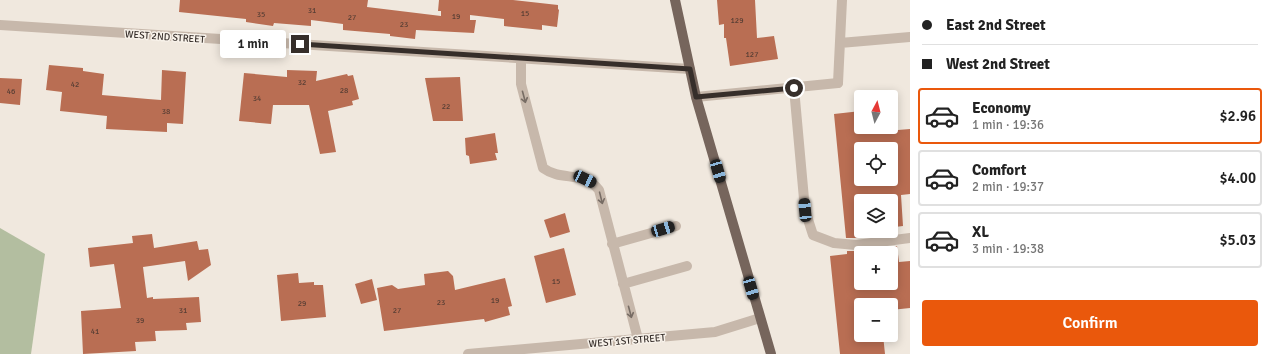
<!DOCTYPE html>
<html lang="en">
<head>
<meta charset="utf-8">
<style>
  :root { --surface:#fff; --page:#f6f6f6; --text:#222; --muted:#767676; --line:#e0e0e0; --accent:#ea580c }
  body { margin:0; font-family:Signika,sans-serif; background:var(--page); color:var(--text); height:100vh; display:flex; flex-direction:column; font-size:15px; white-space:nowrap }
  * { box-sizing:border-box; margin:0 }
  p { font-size:13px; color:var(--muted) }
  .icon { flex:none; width:22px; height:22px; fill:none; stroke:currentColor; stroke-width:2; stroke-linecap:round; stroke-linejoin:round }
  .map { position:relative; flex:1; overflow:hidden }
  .panel { display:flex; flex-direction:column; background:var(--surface); width:360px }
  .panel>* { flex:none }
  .guide { display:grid; align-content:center; height:88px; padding:0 12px; background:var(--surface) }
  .needle { width:26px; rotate:7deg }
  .tools { position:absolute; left:854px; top:90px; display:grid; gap:8px }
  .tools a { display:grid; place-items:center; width:44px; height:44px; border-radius:4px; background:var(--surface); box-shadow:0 2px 10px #0003; font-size:20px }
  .end { position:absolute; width:18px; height:18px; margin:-9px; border:5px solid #362e2a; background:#fff; box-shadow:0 0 0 2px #fff }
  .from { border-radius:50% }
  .bubble { position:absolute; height:28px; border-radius:4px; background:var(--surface); box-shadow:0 2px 10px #0003; font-size:13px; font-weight:600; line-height:28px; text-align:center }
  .car { position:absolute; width:12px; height:24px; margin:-12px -6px; border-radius:5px; box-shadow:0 0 3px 1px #0007; background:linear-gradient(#222 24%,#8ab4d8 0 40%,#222 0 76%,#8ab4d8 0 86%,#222 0) }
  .guide b { display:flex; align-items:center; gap:14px; height:38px; font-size:15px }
  .guide b+b { border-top:1px solid var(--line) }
  .guide i { width:10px; height:10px; background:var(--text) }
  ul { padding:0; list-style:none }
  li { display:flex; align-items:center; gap:12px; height:56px; margin:0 8px 6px; padding:0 4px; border:2px solid var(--line); border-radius:4px }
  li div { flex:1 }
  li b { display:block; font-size:15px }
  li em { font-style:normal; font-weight:600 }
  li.active { border-color:var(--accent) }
  li>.icon { width:36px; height:36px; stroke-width:1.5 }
  .button { display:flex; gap:8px; margin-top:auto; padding:8px 12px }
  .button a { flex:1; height:46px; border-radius:4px; background:var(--accent); color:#fff; font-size:16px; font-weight:600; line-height:46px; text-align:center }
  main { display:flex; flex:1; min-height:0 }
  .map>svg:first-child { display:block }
  .green { fill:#b3bea0 }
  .building { fill:#b96e53; fill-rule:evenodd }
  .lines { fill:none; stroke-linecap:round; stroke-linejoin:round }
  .lane { stroke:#c7b8ab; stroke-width:10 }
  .street { stroke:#c7b8ab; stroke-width:10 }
  .primary { stroke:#76655c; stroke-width:10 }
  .oneway { stroke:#776c64 }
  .route { stroke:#362e2a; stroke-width:5 }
  .labels { text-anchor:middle; stroke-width:3; stroke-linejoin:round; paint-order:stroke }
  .number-label { font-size:8px; fill:#573e34 }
  .street-label { font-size:10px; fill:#362e2a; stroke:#f8f2ea }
</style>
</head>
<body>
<main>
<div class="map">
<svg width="910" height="354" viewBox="0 0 910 354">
  <rect width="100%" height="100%" fill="#f0e8de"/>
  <path class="green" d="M 0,228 L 45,254 L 31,354 L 0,354 Z"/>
  <path class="building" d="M 180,0 L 368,0 L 367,7 L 441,16 L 441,11 L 438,11 L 439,0 L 513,0 L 558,5 L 558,9 L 559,10 L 557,27 L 542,25 L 542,30 L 504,26 L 504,19 L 470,15 L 470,20 L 476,20 L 474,33 L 416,30 L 415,39 L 390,36 L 390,34 L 343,30 L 343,24 L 311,20 L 311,26 L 274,23 L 273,26 L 246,22 L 246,19 L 179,12 Z
    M 717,0 L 755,0 L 757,38 L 774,36 L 778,59 L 730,66 L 726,38 L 724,38 L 724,24 L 719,25 Z
    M 49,65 L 83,68 L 83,71 L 104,74 L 102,95 L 148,99 L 161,100 L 162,70 L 186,72 L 183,124 L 167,123 L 167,132 L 106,129 L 107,116 L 60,111 L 62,92 L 46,90 Z
    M 287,70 L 317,71 L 316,81 L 347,74 L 348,76 L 353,75 L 359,99 L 352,101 L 353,105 L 328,111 L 336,152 L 320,154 L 309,105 L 273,105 L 271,124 L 239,121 L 244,73 L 287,77 Z
    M 460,77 L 463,121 L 433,121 L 425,78 Z
    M 0,78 L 22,79 L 20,105 L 0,103 Z
    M 861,111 L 861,127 L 885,127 L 886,131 L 910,129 L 910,194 L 901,195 L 903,226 L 895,227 L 896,233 L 856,238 L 846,238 L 834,114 ZM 861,149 L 891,149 L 891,179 L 861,179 ZM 861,201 L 891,201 L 891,231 L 861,231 Z
    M 495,133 L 498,153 L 495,153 L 497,160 L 470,164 L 469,156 L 466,155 L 465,138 Z
    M 565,213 L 570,232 L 550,238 L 544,220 Z
    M 152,234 L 154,248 L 197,241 L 199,250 L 208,249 L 211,265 L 188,281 L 185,261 L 143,267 L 147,298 L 153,297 L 153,299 L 199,297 L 201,322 L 186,323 L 187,330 L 155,331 L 156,341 L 135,342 L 136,351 L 83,354 L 81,311 L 121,308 L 114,264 L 90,267 L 88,248 L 133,243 L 132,236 Z
    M 897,246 L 899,262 L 910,261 L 910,308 L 891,310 L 891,305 L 861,305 L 861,335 L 883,335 L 885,354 L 840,354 L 830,256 L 847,254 L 847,251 L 857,251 ZM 861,253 L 891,253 L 891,283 L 861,283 Z
    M 564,248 L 576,295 L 546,303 L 534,256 Z
    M 448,271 L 453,276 L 455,290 L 505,278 L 512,306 L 508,307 L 510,315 L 485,322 L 484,319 L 384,331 L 377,288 L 392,285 L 398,289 L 425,285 L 424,274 Z
    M 298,273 L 299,283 L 314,282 L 314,285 L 323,285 L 326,317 L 281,321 L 277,275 Z
    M 372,279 L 377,300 L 361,304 L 355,284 Z"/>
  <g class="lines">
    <path class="lane" d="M 840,43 L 910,37
      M 521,59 L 521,84 L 543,168 C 562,182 583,170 599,190 L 638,339
      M 838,83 L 842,0
      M 794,88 L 805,210 L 813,235 L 834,243 L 856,245 L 910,238
      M 612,244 L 676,226
      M 623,284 L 687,266"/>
    <path class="street" d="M 0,25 L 690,69
      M 696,97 L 838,83
      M 468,354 L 715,332 L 760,318"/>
    <path class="primary" d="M 675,0 L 696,97 L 771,354"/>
  </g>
  <defs><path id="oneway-shaft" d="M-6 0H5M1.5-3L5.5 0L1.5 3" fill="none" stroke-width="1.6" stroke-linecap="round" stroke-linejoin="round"/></defs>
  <g class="oneway">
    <use href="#oneway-shaft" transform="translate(524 97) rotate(75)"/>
    <use href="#oneway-shaft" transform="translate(601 198) rotate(76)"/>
    <use href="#oneway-shaft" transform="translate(630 312) rotate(75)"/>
  </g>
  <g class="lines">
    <path class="route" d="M 300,44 L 690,69 L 696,97 L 794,88"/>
  </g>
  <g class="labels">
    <g class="number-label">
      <text x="312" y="13">31</text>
      <text x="525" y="16">15</text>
      <text x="261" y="17">35</text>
      <text x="456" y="19">19</text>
      <text x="352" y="20">27</text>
      <text x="737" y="23">129</text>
      <text x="404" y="27">23</text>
      <text x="752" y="57">127</text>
      <text x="302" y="85">32</text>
      <text x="75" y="87">42</text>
      <text x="344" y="93">28</text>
      <text x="11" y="94">46</text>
      <text x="257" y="101">34</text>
      <text x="446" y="109">22</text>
      <text x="166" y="114">38</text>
      <text x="556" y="284">15</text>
      <text x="495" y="303">19</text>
      <text x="441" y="305">23</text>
      <text x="302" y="306">29</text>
      <text x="183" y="313">31</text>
      <text x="397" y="313">27</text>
      <text x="140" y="323">39</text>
      <text x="95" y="334">41</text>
    </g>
    <g class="street-label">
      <text transform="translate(165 36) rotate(4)" y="4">WEST 2ND STREET</text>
      <text transform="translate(627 340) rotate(-5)" y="4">WEST 1ST STREET</text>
    </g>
  </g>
</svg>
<div class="tools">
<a><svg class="needle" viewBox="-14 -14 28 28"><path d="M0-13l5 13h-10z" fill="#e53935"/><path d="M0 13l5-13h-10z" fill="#767676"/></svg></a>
<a><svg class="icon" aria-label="locate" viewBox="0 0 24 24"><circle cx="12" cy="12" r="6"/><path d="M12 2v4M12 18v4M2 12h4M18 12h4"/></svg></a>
<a><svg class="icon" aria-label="layers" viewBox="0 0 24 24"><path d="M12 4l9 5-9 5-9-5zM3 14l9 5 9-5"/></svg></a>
<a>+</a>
<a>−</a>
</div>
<i class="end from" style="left:794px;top:88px"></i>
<i class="end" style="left:300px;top:44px"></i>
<div class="bubble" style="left:220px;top:30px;width:66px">1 min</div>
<i class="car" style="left:718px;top:171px;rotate:164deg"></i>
<i class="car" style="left:585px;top:179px;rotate:115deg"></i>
<i class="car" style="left:805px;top:210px;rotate:355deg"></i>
<i class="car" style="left:663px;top:229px;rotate:74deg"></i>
<i class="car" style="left:751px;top:288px;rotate:164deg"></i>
</div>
<section class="panel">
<div class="guide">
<b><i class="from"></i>East 2nd Street</b>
<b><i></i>West 2nd Street</b>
</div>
<ul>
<li class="active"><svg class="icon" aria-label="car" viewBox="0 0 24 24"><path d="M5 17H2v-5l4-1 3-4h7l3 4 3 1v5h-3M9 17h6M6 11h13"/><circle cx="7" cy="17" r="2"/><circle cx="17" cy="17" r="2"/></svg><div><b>Economy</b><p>1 min · 19:36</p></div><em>$2.96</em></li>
<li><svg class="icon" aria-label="car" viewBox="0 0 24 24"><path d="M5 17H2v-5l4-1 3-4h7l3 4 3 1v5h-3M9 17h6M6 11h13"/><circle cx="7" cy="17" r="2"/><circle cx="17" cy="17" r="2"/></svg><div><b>Comfort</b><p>2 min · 19:37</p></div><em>$4.00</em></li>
<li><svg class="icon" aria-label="car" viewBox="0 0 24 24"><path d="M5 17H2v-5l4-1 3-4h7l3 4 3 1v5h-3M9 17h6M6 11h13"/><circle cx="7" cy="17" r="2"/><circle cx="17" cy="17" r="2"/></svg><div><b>XL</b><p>3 min · 19:38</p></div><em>$5.03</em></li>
</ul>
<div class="button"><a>Confirm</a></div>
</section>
</main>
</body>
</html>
